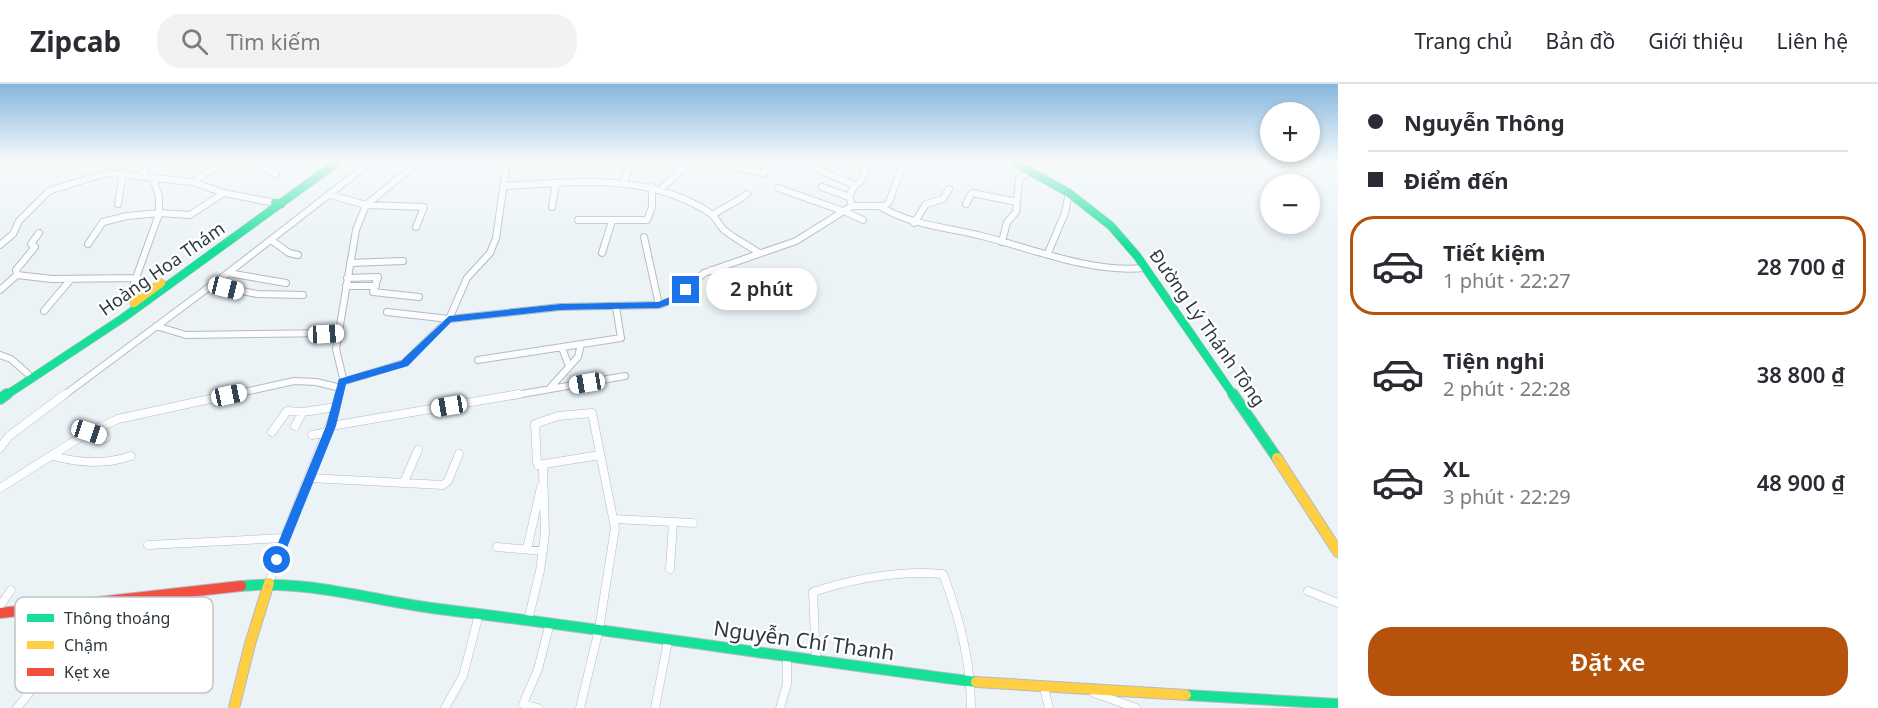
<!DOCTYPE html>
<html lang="vi">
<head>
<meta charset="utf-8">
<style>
  :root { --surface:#fff; --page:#f2f2f3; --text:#2b2b33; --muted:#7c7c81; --line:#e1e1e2; --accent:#b45309 }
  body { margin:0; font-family:"Noto Sans",sans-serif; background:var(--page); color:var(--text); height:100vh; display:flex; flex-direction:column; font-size:22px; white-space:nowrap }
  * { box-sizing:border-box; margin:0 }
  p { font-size:20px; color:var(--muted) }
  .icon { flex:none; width:33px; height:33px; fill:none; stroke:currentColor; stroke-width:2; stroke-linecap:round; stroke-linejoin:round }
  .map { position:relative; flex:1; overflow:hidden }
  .panel { display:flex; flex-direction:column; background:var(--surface); width:540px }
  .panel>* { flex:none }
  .banner { display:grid; align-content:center; height:132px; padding:0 30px; background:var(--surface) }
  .fabs { position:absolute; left:1260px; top:18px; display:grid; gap:12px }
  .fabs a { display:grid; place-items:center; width:60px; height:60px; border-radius:50%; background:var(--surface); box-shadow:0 3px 9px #0003; font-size:30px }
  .end { position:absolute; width:27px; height:27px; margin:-14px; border:8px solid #1a73e8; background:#fff; box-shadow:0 0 0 3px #fff }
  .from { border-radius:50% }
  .bubble { position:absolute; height:42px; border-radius:21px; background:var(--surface); box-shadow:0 3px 9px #0003; font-size:20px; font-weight:600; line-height:42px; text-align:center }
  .car { position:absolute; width:18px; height:36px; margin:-18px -9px; border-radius:8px; box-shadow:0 0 4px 2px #0007; background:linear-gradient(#fff 24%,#345 0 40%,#fff 0 76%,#345 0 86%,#fff 0) }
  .banner b { display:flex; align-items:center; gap:21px; height:57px; font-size:22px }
  .banner b+b { border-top:2px solid var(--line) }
  .banner i { width:15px; height:15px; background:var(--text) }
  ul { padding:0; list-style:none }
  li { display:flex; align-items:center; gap:18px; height:99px; margin:0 12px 9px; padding:0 18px; border:3px solid transparent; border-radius:24px }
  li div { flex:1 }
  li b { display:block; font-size:22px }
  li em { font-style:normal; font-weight:600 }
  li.active { border-color:var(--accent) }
  li>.icon { width:54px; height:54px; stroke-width:1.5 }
  .button { display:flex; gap:12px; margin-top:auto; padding:12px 30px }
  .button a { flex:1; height:69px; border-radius:24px; background:var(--accent); color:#fff; font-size:24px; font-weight:600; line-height:69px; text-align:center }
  header { display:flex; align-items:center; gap:36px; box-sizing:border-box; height:84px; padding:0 30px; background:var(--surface); border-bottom:2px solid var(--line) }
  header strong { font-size:28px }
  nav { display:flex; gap:33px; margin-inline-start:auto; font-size:21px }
  .search { width:420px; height:54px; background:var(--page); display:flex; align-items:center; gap:15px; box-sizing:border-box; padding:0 21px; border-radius:24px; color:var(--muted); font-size:22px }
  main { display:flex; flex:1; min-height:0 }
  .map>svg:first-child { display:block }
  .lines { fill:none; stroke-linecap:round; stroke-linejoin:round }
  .street-far1-casing { stroke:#b4bbc0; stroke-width:8 }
  .street-casing { stroke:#b4bbc0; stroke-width:9 }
  .fast-far1-casing { stroke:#b4bbc0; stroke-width:9 }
  .fast-casing { stroke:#b4bbc0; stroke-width:12 }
  .slow-far1-casing { stroke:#b4bbc0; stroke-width:9 }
  .slow-casing { stroke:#b4bbc0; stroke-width:12 }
  .jam-casing { stroke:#b4bbc0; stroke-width:12 }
  .street-far1 { stroke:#fcfdfe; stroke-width:6 }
  .street { stroke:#fcfdfe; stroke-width:8 }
  .fast-far1 { stroke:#16e098; stroke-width:8 }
  .fast { stroke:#16e098; stroke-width:10 }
  .slow-far1 { stroke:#ffcf43; stroke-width:8 }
  .slow { stroke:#ffcf43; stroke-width:10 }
  .jam { stroke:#f24e42; stroke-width:10 }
  .route { fill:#1a73e8 }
  .labels { text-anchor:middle; stroke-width:4.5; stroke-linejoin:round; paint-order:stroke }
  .street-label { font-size:18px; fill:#2f383e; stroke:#fff }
  .near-street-label { font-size:21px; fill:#2f383e; stroke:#fff }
  .key { fill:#fff; stroke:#c1c3c5; stroke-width:1.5 }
  .key-label { font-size:16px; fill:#2f383e }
</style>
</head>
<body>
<header>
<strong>Zipcab</strong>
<div class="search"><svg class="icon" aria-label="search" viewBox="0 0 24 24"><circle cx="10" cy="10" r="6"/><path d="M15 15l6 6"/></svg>Tìm kiếm</div>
<nav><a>Trang chủ</a><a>Bản đồ</a><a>Giới thiệu</a><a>Liên hệ</a></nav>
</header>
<main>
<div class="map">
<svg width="1338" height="624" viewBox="0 0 1338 624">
  <rect width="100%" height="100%" fill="#ebf3f7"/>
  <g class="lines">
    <defs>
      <path id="street-far1" d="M 259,77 L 259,82 L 276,90
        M 401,77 L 423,81 L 436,79
        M 712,77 L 764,89 L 773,77
        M 806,77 L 804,80 L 855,101 L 849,112 L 852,122
        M 141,91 L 152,77
        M 193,98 L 223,77
        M 624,98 L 631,77
        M 855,101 L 860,98 L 866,86
        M 504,102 C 573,98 649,88 710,129 C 716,133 719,141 724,146 C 735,155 748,161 759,169
        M 822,103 L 849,113
        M 778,104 L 843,127
        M 661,105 L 682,86 L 686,77
        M 330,111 L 366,121 L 424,123 L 416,143
        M 118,120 L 123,89
        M 966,120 L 972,109 L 1017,118
        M 552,123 L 556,99
        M 881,123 C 913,142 947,143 982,152 C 1034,165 1090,189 1144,184
        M 844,127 L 863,136
        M 713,131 C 725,122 736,119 747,110
        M 578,136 L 647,136 L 652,123 L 652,102
        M 914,139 L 926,120 L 943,115 L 949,105
        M 39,149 L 31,160 L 35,163 L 16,186 L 17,191 L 52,195 L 137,194
        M 644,153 L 659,221
        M 271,156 L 289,169 L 298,171
        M 1002,158 L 1007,138 L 1016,128 L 1019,95 L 1030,87
        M 88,160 L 103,138 L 127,132 L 160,129 L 190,131 L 224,109
        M 0,161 L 13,150 L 19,137 L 49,107 L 106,89 L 193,98 L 224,109 L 275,119
        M 602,169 L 612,137
        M 1048,169 L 1065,129 L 1069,109
        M 350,179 L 403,177
        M 711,186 L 731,203
        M 228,189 L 286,199
        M 347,194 L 378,193 L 373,208 L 419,213
        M 212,201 L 257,210 L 303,211
        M 346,202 L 376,202
        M 0,206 L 17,191
        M 145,210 L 132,205 L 159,130 L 159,112 L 153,94
        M 44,227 L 71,195
        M 387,228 L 449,235 L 467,194 L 490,169 L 496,154 L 507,77
        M 156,242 L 186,251 L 338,249
        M 562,264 L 569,282
        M 0,271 L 11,275 L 28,290
        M 478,276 L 621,254 L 616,223
        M 342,298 L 404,279 L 449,235 L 560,223 L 659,221 L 676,215 L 704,189 L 796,157 L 852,122 L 885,122 L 889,118 L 904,77
        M 549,305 L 578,273 L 581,260
        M 63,312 L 228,189 L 372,77
        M 226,312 L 294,297 L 316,298 L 341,304
        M 339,312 L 343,294 L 336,265 L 356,146 L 366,121 L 420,77
        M 510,312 L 625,292"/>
      <path id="street" d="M 295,342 L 303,328
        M 331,342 L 519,310
        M 89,348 L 106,354
        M 272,348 L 287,327 L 303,328 L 336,323
        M 312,351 L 328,348
        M 0,364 L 9,352 L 65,310
        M 53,372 C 80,379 104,381 131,372
        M 538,381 L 600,371
        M 310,394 L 443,401 L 448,397 L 459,370
        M 404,398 L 418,366
        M 0,404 L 87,349 L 118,335 L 233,310
        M 614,435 L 693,439
        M 148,461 L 284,454
        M 497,463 L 543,467
        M 527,465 L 541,403
        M 670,485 L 673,439
        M 269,499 L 284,454 L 335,328 L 339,310
        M 1308,507 L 1338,519
        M 0,522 L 11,506
        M 93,530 L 175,568
        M 528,536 L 540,487 L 545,449 L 543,385 L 537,378 L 535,340 L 558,332 L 592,329 L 615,444 L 599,545 L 580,624
        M 816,577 L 813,508 C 856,494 898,486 943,490 C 960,534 971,577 971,624
        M 1044,604 L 1049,624
        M 1094,609 L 1136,624
        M 17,624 L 104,516
        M 445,624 L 463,592 L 479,530
        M 538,624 L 523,620 L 538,585 L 550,539
        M 655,624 L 668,557
        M 780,624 L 787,600 L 787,574"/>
      <path id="fast-far1" d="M 1012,77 L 1069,109 L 1111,142 L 1137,172 L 1234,312
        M 275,119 L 281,120
        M 5,312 L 123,234 L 339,77"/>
      <path id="fast" d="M 1233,310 L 1277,374
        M 0,315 L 7,310
        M 241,502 C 307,495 374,517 439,525 C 618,547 797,575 976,598
        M 1186,611 L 1338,620"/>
      <path id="slow-far1" d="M 134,219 L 161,199"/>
      <path id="slow" d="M 1277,374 L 1338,468
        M 976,598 L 1186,611
        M 234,624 L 250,560 L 269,499"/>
      <path id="jam" d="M 0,529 L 241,502"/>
    </defs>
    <use href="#street-far1" class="street-far1-casing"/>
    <use href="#street" class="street-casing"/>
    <use href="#fast-far1" class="fast-far1-casing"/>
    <use href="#fast" class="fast-casing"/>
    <use href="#slow-far1" class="slow-far1-casing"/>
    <use href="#slow" class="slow-casing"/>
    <use href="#jam" class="jam-casing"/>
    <use href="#street-far1" class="street-far1"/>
    <use href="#street" class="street"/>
    <use href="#fast-far1" class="fast-far1"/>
    <use href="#fast" class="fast"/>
    <use href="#slow-far1" class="slow-far1"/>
    <use href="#slow" class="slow"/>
    <use href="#jam" class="jam"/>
  </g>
  <linearGradient id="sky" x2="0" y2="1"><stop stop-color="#86b6dd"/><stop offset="0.47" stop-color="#f6fafb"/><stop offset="1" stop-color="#f6fafb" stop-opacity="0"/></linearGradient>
  <rect width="1338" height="165" fill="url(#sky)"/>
  <path class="route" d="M 683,203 L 691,206 L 679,217 L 659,224 L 560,226 L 451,238 L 408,282 L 346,300 L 336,342 L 282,476 L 281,480 L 273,480 L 271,476 L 326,342 L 339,295 L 401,277 L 449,232 L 560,220 L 658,218 L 673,212 Z"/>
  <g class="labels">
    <g class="street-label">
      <text transform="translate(162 185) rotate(-35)" y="6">Hoàng Hoa Thám</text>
      <text transform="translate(1207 244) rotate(55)" y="6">Đường Lý Thánh Tông</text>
    </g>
    <g class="near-street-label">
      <text transform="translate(804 557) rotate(8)" y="7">Nguyễn Chí Thanh</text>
    </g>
  </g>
  <rect x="15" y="513" width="198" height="96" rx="9" class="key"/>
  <rect x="27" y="530" width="27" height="8" fill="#16e098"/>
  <rect x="27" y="557" width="27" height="8" fill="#ffcf43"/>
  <rect x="27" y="584" width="27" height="8" fill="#f24e42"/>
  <g class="key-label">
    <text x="64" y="540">Thông thoáng</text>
    <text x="64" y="567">Chậm</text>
    <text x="64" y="594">Kẹt xe</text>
  </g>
</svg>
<div class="fabs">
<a>+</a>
<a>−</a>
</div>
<i class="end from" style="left:277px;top:476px"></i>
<i class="end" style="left:686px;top:206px"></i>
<div class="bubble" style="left:706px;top:184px;width:111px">2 phút</div>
<i class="car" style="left:226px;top:204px;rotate:104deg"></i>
<i class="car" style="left:326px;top:250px;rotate:87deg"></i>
<i class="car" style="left:587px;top:299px;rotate:261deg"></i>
<i class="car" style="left:229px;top:311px;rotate:78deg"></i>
<i class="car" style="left:449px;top:322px;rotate:260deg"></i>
<i class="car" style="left:89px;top:348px;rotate:108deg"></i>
</div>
<section class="panel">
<div class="banner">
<b><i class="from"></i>Nguyễn Thông</b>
<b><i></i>Điểm đến</b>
</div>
<ul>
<li class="active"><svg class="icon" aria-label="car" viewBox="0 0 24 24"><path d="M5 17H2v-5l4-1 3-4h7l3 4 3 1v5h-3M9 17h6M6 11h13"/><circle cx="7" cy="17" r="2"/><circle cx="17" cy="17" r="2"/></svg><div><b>Tiết kiệm</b><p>1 phút · 22:27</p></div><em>28 700 ₫</em></li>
<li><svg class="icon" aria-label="car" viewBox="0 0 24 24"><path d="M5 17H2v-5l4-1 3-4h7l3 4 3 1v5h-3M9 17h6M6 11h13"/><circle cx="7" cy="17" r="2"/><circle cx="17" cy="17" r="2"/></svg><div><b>Tiện nghi</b><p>2 phút · 22:28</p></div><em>38 800 ₫</em></li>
<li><svg class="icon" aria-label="car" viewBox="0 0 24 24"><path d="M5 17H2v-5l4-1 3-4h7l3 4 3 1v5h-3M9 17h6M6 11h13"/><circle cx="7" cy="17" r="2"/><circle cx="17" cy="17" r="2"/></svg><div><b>XL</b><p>3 phút · 22:29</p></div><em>48 900 ₫</em></li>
</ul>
<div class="button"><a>Đặt xe</a></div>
</section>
</main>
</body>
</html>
